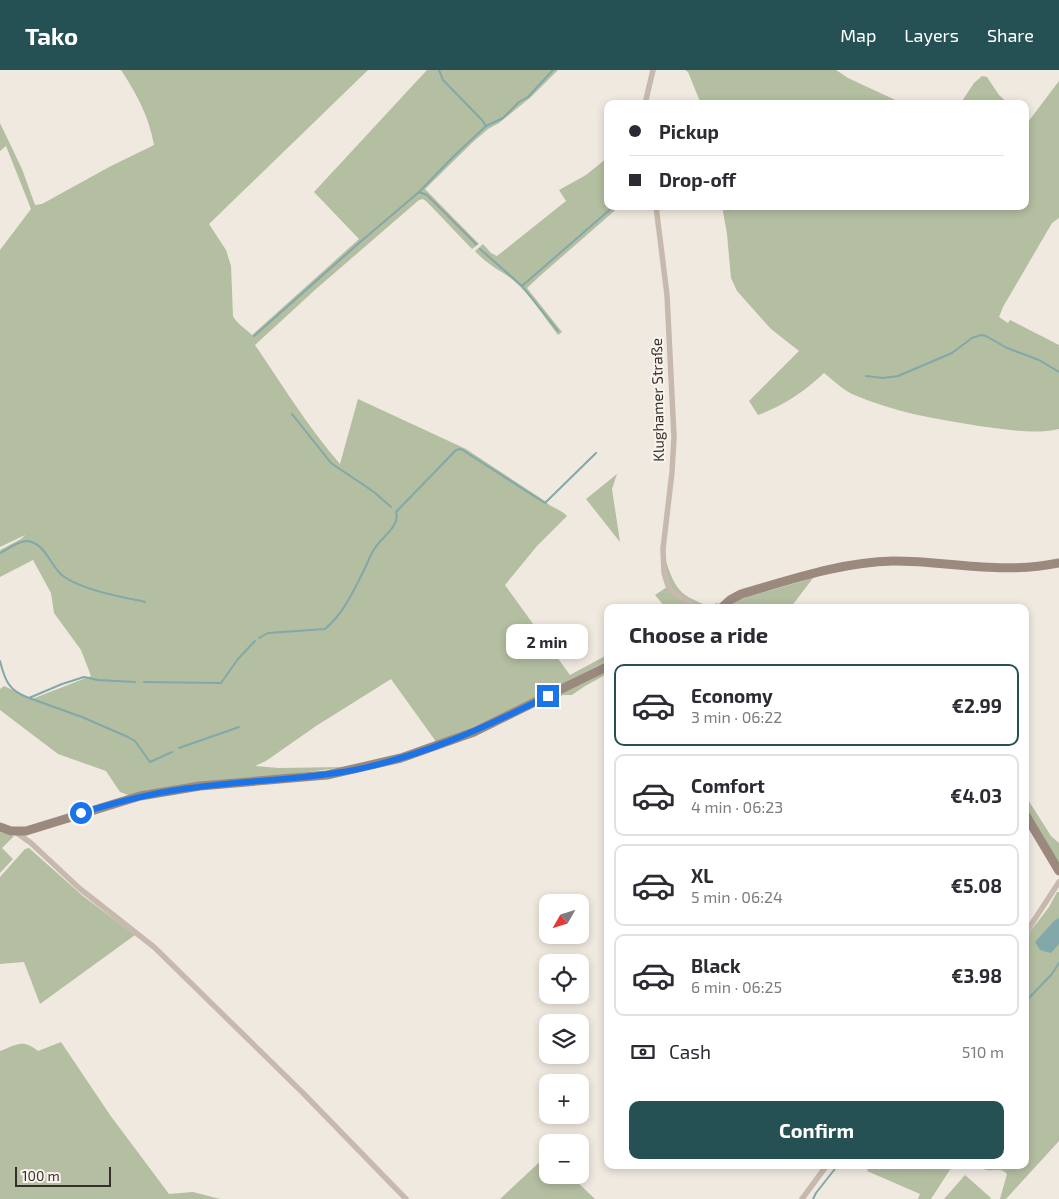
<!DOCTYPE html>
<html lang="en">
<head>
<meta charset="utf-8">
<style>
  :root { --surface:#fff; --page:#f7f7f7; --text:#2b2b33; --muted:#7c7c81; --line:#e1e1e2; --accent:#255054 }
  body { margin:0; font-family:"Exo 2",sans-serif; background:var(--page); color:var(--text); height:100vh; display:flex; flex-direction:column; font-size:19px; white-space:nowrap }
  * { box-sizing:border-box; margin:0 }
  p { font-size:16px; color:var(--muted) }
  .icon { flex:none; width:28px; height:28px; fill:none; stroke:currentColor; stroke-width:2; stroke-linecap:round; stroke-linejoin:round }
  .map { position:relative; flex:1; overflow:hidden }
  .sheet { position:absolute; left:604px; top:534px; width:425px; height:565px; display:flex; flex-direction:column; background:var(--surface); border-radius:10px; box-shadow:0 2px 8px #0003 }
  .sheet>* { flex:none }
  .hud { position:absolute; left:604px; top:30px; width:425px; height:110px; border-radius:10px; box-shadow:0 2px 8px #0003; display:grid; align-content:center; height:110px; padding:0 25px; background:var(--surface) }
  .needle { width:32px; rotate:231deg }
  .controls { position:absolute; left:539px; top:824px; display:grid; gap:10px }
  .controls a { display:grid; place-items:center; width:50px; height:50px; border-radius:10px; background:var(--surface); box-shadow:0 2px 8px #0003; font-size:25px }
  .scale { position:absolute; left:15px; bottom:12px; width:96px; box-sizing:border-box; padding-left:5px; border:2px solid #362e2b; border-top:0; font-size:14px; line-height:18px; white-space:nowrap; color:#362e2b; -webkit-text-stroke:4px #f8f3ec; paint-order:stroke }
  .end { position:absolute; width:22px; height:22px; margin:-11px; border:6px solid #1a73e8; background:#fff; box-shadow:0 0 0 2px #fff }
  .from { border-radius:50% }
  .bubble { position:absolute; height:35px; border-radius:10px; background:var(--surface); box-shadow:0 2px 8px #0003; font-size:16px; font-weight:700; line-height:35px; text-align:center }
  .hud b { display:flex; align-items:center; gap:18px; height:48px; font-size:19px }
  .hud b+b { border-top:1px solid var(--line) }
  .hud i { width:12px; height:12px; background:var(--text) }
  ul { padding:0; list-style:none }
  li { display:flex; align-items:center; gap:15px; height:82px; margin:0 10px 8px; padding:0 15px; border:2px solid var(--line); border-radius:10px }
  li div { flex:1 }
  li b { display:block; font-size:19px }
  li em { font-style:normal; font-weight:700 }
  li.active { border-color:var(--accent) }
  li>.icon { width:45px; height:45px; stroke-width:1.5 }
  h2 { padding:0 25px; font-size:22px; line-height:60px }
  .pay { display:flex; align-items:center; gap:12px; height:55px; padding:0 25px; font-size:19px }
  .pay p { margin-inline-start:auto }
  .action { display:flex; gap:10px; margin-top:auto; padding:10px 25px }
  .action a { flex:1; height:58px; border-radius:10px; background:var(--accent); color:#fff; font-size:20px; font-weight:700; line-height:58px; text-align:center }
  header { display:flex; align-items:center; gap:30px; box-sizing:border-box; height:70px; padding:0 25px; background:var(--accent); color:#fff }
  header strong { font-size:24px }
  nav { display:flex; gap:28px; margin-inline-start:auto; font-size:18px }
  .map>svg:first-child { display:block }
  .green { fill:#b4bea1 }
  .water { fill:#82a8aa }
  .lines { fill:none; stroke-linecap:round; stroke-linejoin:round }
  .stream { stroke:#82a8aa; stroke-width:2 }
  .minor { stroke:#c7b9ad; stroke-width:5.5 }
  .secondary { stroke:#9b897e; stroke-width:9 }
  .route { stroke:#1a73e8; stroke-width:6 }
  .labels { text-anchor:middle; stroke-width:4; stroke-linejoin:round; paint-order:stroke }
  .street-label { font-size:15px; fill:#362e2b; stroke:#f8f3ec }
</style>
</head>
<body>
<header>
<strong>Tako</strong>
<nav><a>Map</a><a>Layers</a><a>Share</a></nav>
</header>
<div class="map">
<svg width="1059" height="1129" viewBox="0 0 1059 1129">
  <rect width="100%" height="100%" fill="#f0e9e0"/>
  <path class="green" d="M 121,0 L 368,0 L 209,154 L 226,180 L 231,196 L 233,246 C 236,253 246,259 252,265 L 359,169 L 314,122 L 427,0 L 558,0 L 531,27 L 499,53 L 488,59 L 473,72 L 425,119 L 479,174 L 472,179 L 427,132 L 423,129 L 419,130 L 316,219 L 255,275 C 283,316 308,357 340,394 L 358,329 L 466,379 L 545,431 C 551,438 561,439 567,446 L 537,476 L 505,515 L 570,605 L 607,585 L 607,591 L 467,662 L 437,673 L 391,609 L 316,656 L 266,691 L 255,696 L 279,698 L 345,697 L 131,726 L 120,722 L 106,701 L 58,684 L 0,640 L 0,619 L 4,616 L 32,629 L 91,606 L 81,580 L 54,543 L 51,523 L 33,490 L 0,507 L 0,480 L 21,469 L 25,465 L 0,477 L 0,180 L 31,139 L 6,76 L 0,81 L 0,53 L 22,99 L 35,135 L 42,134 L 111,96 L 154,75 C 149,47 137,24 121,0 Z
    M 685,0 L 836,0 L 848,8 L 904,34 L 701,34 L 688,2 Z
    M 982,6 L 987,7 L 999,25 L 1009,34 L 960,34 L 974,13 Z
    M 1059,11 L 1059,148 L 1052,153 L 1003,237 L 999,247 L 1008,253 L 1010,250 L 1059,275 L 1059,359 C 1032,365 1006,359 979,356 C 935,349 893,342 852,324 C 842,319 833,310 824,303 C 805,321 783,336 758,345 L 749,331 L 799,281 L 771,259 L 737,221 L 731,208 L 727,164 L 722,136 L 1025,136 L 1025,50 L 1028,52 Z
    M 607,88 L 608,136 L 620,136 L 541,205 L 527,218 L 562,262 L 558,265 C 544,247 531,225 513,210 C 500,200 486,194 475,181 L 483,174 L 491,183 L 497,186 L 566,131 L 559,120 L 586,105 Z
    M 617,404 L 612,419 L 620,472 L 586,429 Z
    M 666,491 C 675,520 681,526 709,536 L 719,532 L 714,537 L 665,537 L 655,525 L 670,515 L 666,501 Z
    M 813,508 L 791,537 L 726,538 L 740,529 Z
    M 607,600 L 607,604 L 585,616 L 572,625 L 564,625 L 550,629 Z
    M 1025,725 L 1051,766 L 1059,773 L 1059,795 L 1025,736 Z
    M 0,762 L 14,766 L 2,778 L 13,789 L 0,803 Z
    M 29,778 L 83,826 L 135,865 L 40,934 L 24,892 L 0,894 L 0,807 L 25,779 Z
    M 1057,822 L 1059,822 L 1059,1071 L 1006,1129 L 1000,1129 L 1007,1104 C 1000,1095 989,1106 977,1095 L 1025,1095 L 1025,868 L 1049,837 Z
    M 61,972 L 110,1045 L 169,1124 L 193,1122 L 220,1129 L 0,1129 L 0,981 C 16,975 23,968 38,981 Z
    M 547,1085 L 548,1105 L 570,1105 L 595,1129 L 500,1129 Z
    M 870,1095 L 953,1095 L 931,1129 L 918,1129 L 920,1124 L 867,1101 Z
    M 965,1105 L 991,1128 L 990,1129 L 944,1129 Z"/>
  <path class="water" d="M 1059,848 L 1059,874 L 1051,883 L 1040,880 L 1035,872 L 1054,851 Z"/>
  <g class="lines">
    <path class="stream" d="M 439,0 L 443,10 L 482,50 L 486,56
      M 419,122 L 453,87 L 486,56 L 503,48 L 519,32 L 528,27 L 553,0
      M 480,179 L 522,216 L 558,261
      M 522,216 L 614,136
      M 254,266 L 359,173 L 419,122 L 427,125 L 476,174
      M 866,306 L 883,308 L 898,306 L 952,283 L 972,268 L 981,265 L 986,266 L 1007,278 L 1039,290 L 1059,302
      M 292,344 L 331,393 L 374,422 L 391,437
      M 0,483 C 8,479 19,470 28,471 C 46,474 51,497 63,506 C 82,520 122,527 145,532
      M 259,568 L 268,563 L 325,559 C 344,543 354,520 365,498 C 369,490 372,480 378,474 C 385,465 400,455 396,442 L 456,380 L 461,379 L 545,433 L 596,383
      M 0,591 C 5,611 9,621 29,628 L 62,614 L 84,607 L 98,610 L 135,612
      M 144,612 L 221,613 L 238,589 L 255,571
      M 29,628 L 82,647 L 128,667 L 135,671 L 150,692 L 172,682
      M 179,678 L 239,657
      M 1025,932 L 1052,904 L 1059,893
      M 813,1129 L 816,1123 L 838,1095"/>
    <path class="minor" d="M 645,34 L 653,0
      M 656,136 L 667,225 L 674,367 L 672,402 L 663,479 L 664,503 L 668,516 L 674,523 L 698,538
      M 14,761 L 31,773 L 79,818 L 154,877 L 303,1023 L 406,1129
      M 1025,864 L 1059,812
      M 802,1129 L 827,1095"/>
    <path class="secondary" d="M 721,538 L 730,530 L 741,524 C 790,510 841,492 893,491 C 950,491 1001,505 1059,493
      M 1025,744 L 1059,801
      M 0,757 L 11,761 L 26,761 L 140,726 L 200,716 L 327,705 L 401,688 L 474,662 L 608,596"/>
  </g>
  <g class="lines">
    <path class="route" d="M 81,743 C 120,731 158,721 199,717 C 250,710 302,710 354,700 C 423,686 486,657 548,626"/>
  </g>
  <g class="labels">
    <g class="street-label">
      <text transform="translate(658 330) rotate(-91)" y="5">Klughamer Straße</text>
    </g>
  </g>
</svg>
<div class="controls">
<a><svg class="needle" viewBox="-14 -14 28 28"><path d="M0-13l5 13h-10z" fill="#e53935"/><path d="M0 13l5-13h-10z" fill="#7c7c81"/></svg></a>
<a><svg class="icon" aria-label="locate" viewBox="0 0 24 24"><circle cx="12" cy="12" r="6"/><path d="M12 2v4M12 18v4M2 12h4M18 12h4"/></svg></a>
<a><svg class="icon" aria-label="layers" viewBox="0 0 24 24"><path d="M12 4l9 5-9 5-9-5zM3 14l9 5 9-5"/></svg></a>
<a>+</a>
<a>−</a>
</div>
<div class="scale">100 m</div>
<i class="end from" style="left:81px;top:743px"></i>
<i class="end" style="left:548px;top:626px"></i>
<div class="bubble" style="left:506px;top:554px;width:82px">2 min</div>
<div class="hud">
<b><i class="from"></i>Pickup</b>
<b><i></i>Drop-off</b>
</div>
<section class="sheet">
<h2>Choose a ride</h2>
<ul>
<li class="active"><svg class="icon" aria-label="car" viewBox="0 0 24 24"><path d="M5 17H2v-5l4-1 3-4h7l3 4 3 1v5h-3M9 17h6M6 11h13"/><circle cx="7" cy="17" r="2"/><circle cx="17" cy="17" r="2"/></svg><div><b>Economy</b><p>3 min · 06:22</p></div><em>€2.99</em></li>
<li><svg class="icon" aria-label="car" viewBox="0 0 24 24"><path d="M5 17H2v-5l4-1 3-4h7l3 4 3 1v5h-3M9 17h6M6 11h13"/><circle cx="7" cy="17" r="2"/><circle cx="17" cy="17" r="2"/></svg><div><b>Comfort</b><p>4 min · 06:23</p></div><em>€4.03</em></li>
<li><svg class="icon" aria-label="car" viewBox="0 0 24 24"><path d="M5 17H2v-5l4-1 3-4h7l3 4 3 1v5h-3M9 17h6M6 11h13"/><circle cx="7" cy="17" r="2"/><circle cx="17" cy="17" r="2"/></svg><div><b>XL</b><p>5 min · 06:24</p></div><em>€5.08</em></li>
<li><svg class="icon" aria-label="car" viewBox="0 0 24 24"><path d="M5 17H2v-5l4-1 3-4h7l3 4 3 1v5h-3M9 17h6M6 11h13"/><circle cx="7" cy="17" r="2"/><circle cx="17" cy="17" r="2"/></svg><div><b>Black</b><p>6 min · 06:25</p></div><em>€3.98</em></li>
</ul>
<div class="pay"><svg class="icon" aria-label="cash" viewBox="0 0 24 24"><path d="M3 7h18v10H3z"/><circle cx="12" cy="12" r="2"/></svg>Cash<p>510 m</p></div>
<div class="action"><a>Confirm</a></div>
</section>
</div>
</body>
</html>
